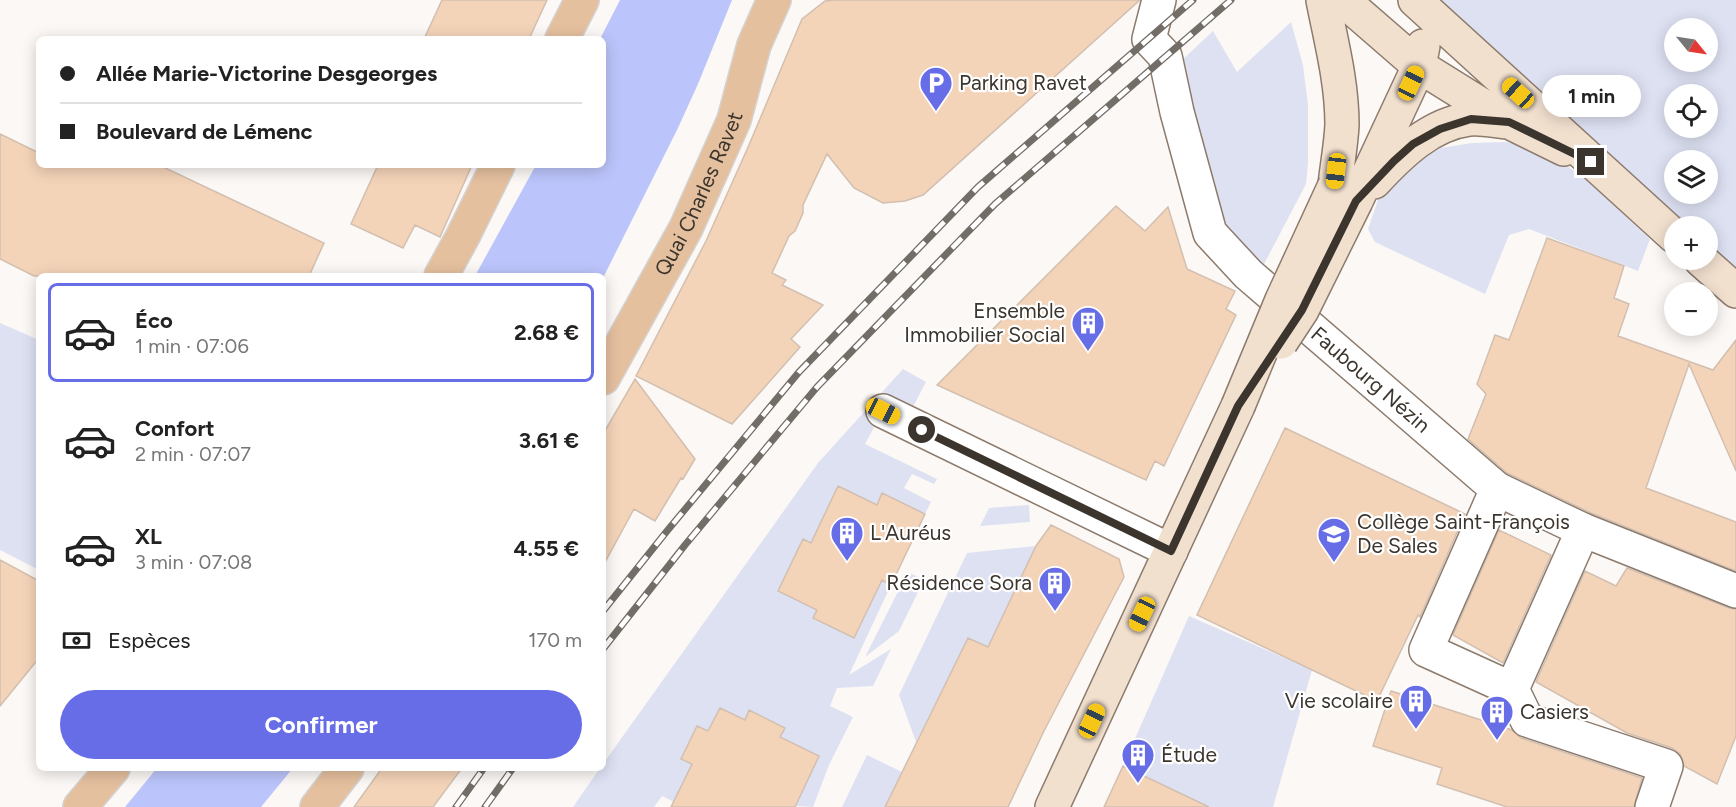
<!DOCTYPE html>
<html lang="fr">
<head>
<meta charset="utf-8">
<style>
  :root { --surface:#fff; --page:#f2f2f2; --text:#222; --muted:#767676; --line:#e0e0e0; --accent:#676de6 }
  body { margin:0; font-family:Figtree,sans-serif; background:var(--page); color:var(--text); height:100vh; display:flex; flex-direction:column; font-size:22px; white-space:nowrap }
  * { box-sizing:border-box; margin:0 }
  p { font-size:20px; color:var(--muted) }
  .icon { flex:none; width:33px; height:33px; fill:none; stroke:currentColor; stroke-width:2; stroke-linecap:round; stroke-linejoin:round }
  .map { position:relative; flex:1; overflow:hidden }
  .panel { position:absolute; left:36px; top:273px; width:570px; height:498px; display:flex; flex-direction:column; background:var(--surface); border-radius:9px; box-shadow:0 3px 15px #0003 }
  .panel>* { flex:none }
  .banner { position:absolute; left:36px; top:36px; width:570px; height:132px; border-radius:9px; box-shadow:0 3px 15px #0003; display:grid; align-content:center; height:132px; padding:0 24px; background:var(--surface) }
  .needle { width:39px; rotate:120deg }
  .tools { position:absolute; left:1664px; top:18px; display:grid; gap:12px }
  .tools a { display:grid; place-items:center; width:54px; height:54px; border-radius:50%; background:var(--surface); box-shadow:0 3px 15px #0003; font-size:30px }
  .end { position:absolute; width:27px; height:27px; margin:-14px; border:8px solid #3c352e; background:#fff; box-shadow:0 0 0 3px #fff }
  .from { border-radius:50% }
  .bubble { position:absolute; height:42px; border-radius:21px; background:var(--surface); box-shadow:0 3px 15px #0003; font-size:20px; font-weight:700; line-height:42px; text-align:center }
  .car { position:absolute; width:18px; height:36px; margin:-18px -9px; border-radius:8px; box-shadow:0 0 4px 2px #0007; background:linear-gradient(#f5c518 24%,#345 0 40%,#f5c518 0 76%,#345 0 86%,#f5c518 0) }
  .banner b { display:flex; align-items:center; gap:21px; height:57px; font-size:22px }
  .banner b+b { border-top:2px solid var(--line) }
  .banner i { width:15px; height:15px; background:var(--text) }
  ul { padding:10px 0 0; list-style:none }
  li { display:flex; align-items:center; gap:18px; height:99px; margin:0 12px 9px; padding:0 12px; border:3px solid transparent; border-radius:9px }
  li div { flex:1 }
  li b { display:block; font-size:22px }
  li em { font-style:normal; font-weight:700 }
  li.selected { border-color:var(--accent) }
  li>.icon { width:54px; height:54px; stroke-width:1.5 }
  .pay { display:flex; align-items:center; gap:15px; height:66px; padding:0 24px; font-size:22px }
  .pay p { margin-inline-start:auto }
  .button { display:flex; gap:12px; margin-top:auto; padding:12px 24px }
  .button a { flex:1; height:69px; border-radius:36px; background:var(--accent); color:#fff; font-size:24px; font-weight:700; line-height:69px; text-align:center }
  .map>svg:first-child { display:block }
  .green { fill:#dde1f2; fill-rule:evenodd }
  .forest { fill:#bcc5fb }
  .building { fill:#f4d4b9; stroke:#d2bfb0; stroke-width:1.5 }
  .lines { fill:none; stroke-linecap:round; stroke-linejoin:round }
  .street-casing { stroke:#8c7b6d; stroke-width:36 }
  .secondary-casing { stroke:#8c7b6d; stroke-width:36 }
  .primary-casing { stroke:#d4d3d1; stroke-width:36 }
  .street { stroke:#fff; stroke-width:33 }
  .secondary { stroke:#f2e0cf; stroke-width:33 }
  .primary { stroke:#e5c09f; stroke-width:33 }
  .rail-casing { stroke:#736d67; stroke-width:7 }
  .rail { stroke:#fff; stroke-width:4.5; stroke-dasharray:14; stroke-linecap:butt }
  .secondary-bridge-casing { stroke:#8c7b6d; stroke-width:36; stroke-linecap:butt }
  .secondary-bridge { stroke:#f2e0cf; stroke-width:33 }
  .route { stroke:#3c352e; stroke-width:8 }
  .labels { text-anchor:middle; stroke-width:4.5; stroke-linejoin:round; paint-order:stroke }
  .poi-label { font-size:21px; fill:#3c352e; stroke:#fff; text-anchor:start }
  .street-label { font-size:21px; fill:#3c352e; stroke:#fff }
</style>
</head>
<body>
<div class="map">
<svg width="1736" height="807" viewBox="0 0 1736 807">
  <rect width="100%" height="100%" fill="#fcf8f5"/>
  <path class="green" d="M 1415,0 L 1736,0 L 1736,291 L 1707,260 L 1707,226 L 1674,226 ZM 1674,28 L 1707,28 L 1707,62 L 1674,62 ZM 1674,94 L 1707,94 L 1707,128 L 1674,128 ZM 1674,160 L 1707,160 L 1707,194 L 1674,194 Z
    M 1291,22 L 1303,65 L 1308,105 L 1308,163 L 1306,184 L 1262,268 L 1220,221 L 1180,62 L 1213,31 L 1237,72 Z
    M 1507,142 L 1541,151 L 1580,174 L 1650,239 L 1638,271 L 1529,229 L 1509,235 L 1485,294 L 1375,242 L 1368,229 L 1379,197 L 1400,169 L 1441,148 L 1472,143 Z
    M 0,323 L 39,340 L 39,570 L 0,550 Z
    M 903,369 L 926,382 L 905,422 L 883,411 L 865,444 L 937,479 L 934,484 L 912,474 L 904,488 L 931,502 L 925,514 L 882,493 L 877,505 L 838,486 L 811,543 L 803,539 L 778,591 L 817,610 L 814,619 L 854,638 L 882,580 L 891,585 L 849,675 L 891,649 L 873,686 L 837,688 L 830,706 L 853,717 L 829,765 L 813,807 L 795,806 L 819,756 L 780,737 L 785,728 L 749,710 L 745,720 L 720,708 L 708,731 L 697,726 L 681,759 L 692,764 L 674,802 L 662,796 L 654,807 L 573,807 L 600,768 L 603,768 L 603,764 L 818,463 Z
    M 1029,505 L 1030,522 L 980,526 L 989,508 Z
    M 1036,546 L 988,647 L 968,638 L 916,742 L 899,695 L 967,553 Z
    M 908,572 L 924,580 L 899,631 L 865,657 Z
    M 1189,616 L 1312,670 L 1273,807 L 1209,807 L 1123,766 Z
    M 867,755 L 902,772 L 885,807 L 842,807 Z"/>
  <path class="forest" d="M 620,0 L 732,0 L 698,84 L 677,130 L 603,278 L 603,276 L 475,276 L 536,165 L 603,165 L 603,39 L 600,39 Z
    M 157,768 L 293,768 L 261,807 L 125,807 Z"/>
  <path class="building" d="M 442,0 L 547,0 L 529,39 L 424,39 Z
    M 835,0 L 1140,0 L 923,195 L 905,201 L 883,203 L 854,188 L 827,154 L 803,205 L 803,213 L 795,231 L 789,236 L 772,273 L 786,280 L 782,285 L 823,305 L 791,339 L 800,347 L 732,424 L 636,376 L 706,241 L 749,145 L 802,19 L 825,1 Z
    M 0,134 L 39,153 L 39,165 L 159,165 L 324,243 L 309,276 L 34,276 L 0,259 Z
    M 378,165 L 472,165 L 440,237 L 415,225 L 403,248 L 351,224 Z
    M 1116,206 L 1145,231 L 1168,207 L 1187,269 L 1235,291 L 1226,309 L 1236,315 L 1164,466 L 1155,461 L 1146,480 L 937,385 Z
    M 1547,238 L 1624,266 L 1614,298 L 1629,304 L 1618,336 L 1713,370 L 1736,340 L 1736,471 L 1689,364 L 1646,488 L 1736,522 L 1736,571 L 1591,513 L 1507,473 L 1468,439 L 1486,394 L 1477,384 L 1495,335 L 1509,340 Z
    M 635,379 L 695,459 L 683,479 L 681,478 L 655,521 L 634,509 L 603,566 L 603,434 Z
    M 1285,428 L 1465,514 L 1420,617 L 1418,615 L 1377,701 L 1197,615 Z
    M 838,486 L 877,505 L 882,493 L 925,514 L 891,585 L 882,580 L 854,638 L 813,618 L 817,610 L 778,591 L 803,539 L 811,543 Z
    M 1051,525 L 1119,559 L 1124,577 L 1044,731 L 1008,807 L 885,807 L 968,638 L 988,647 L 1036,546 Z
    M 1499,530 L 1551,555 L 1503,663 L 1453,635 Z
    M 0,560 L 39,581 L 39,658 L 0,706 Z
    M 1627,568 L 1729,608 L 1736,609 L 1736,736 L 1717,784 L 1684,766 L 1680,754 L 1672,748 L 1627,733 L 1536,682 L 1585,571 L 1616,586 Z
    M 1391,691 L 1512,730 L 1521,738 L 1642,778 L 1634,807 L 1507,807 L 1437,784 L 1442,768 L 1373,746 Z
    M 720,708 L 745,720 L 749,710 L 785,728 L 780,737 L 819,756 L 795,807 L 671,807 L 692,764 L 681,759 L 697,726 L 708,731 Z
    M 1123,766 L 1209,807 L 1104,807 Z
    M 382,768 L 462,768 L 433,807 L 354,807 Z"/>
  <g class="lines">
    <defs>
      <g id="street">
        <path id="s1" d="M 1159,0 L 1149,39 L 1165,56 L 1177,112 L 1210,233 L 1248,274 L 1497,489 L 1583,530 L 1736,591"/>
        <path d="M 883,411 L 1171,551"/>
        <path d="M 1497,489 L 1426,650 L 1512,689 L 1527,720 L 1666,766 L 1652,807"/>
        <path d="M 1512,689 L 1583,530"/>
      </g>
      <path id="secondary" d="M 1323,0 C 1331,41 1342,82 1342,125 C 1341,145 1337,166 1335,185
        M 1343,0 L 1419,66 L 1509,122 L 1564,149
        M 1415,0 L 1674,236
        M 1374,182 C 1400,154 1430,124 1470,119 C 1482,118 1496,121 1508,122
        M 1356,201 L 1419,66 L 1423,46
        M 1701,260 L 1736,291
        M 1052,807 L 1238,406"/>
      <g id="primary">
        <path d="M 562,39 L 582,0"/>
        <path d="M 441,276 L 463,236 L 498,165"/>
        <path id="s2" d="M 603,378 L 686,228 L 734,120 L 754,45 L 774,0"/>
        <path d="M 80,807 L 113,768"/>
        <path d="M 317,807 L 347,768"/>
      </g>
    </defs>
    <use href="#street" class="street-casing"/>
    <use href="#secondary" class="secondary-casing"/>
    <use href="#primary" class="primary-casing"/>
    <use href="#street" class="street"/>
    <use href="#secondary" class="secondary"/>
    <use href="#primary" class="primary"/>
    <defs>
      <path id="rail" d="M 603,611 L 667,531 L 799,372 L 978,187 L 1193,0
        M 603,649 L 685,545 L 817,387 L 995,204 L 1231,0
        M 456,807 L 484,768
        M 485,807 L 513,768"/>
    </defs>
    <use href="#rail" class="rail-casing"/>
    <use href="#rail" class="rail"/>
    <defs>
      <path id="secondary-bridge" d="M 1281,342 L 1302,310 L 1356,201
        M 1238,406 L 1282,300 L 1335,185"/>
    </defs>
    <use href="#secondary-bridge" class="secondary-bridge-casing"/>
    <use href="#secondary-bridge" class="secondary-bridge"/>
  </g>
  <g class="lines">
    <path class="route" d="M 922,430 L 1171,551 L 1238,406 L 1302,310 L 1356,201 L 1394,161 L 1413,144 L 1440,129 L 1471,119 L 1509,122 L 1591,162"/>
  </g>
  <defs>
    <symbol id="parking-pin" viewBox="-11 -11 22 30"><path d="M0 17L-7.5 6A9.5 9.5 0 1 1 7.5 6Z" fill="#676de6" stroke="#fff"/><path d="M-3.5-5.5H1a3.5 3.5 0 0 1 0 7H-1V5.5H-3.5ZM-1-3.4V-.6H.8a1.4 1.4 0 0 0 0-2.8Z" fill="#fff"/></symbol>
    <symbol id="building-pin" viewBox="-11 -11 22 30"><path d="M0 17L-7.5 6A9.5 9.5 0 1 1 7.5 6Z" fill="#676de6" stroke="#fff"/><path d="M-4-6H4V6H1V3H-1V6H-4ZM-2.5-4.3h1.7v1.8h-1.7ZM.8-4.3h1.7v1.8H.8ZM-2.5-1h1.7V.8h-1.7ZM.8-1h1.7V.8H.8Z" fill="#fff"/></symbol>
    <symbol id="school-pin" viewBox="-11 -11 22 30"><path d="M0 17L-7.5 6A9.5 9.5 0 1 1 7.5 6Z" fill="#676de6" stroke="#fff"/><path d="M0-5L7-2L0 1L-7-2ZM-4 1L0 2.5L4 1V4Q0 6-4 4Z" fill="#fff"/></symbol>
  </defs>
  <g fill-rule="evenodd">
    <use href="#parking-pin" x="917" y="64" width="38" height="52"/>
    <use href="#building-pin" x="1069" y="304" width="38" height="52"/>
    <use href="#building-pin" x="828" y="514" width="38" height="52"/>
    <use href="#school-pin" x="1315" y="515" width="38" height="52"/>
    <use href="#building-pin" x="1036" y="564" width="38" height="52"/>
    <use href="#building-pin" x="1397" y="682" width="38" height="52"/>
    <use href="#building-pin" x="1478" y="693" width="38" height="52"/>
    <use href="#building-pin" x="1119" y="736" width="38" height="52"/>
  </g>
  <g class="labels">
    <g class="poi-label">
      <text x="959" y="90">Parking Ravet</text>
      <text x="1065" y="318" text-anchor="end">Ensemble<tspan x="1065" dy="24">Immobilier Social</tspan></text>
      <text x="1357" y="529">Collège Saint-François<tspan x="1357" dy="24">De Sales</tspan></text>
      <text x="870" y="540">L'Auréus</text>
      <text x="1032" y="590" text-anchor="end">Résidence Sora</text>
      <text x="1393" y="708" text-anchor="end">Vie scolaire</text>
      <text x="1520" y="719">Casiers</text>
      <text x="1161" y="762">Étude</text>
    </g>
    <g class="street-label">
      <text dy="7" stroke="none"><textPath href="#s2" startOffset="208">Quai Charles Ravet</textPath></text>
      <text dy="7" stroke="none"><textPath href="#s1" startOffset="464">Faubourg Nézin</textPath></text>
    </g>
  </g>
</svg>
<div class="tools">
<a><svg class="needle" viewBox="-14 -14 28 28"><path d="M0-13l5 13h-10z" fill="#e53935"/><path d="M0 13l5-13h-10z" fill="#767676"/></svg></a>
<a><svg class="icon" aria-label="locate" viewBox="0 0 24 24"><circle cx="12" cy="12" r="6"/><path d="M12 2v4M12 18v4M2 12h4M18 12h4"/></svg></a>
<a><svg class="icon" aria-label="layers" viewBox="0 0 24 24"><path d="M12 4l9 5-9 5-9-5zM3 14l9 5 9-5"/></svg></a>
<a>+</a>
<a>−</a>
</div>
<i class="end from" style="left:922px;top:430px"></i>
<i class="end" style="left:1591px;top:162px"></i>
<div class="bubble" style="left:1542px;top:75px;width:99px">1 min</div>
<i class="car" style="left:1411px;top:83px;rotate:25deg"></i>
<i class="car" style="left:1518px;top:93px;rotate:312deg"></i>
<i class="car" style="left:1336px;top:171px;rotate:187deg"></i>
<i class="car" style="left:883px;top:411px;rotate:116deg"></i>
<i class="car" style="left:1142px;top:614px;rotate:205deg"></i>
<i class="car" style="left:1092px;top:721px;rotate:25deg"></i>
<div class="banner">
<b><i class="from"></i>Allée Marie-Victorine Desgeorges</b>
<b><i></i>Boulevard de Lémenc</b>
</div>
<section class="panel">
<ul>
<li class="selected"><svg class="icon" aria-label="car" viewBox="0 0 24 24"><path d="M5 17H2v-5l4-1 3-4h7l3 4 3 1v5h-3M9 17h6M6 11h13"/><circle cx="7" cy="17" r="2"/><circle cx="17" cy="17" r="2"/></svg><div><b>Éco</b><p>1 min · 07:06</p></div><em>2.68 €</em></li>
<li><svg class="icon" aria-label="car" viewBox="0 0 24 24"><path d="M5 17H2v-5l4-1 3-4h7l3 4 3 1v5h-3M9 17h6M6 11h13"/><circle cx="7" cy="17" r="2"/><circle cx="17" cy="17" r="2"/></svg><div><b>Confort</b><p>2 min · 07:07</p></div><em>3.61 €</em></li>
<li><svg class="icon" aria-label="car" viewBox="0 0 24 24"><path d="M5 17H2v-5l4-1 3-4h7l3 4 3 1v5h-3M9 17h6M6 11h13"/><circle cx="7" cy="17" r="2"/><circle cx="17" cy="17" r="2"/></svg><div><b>XL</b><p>3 min · 07:08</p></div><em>4.55 €</em></li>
</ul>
<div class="pay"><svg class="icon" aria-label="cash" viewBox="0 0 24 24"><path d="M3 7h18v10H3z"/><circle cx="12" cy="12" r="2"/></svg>Espèces<p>170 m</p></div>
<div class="button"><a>Confirmer</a></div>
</section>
</div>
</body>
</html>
